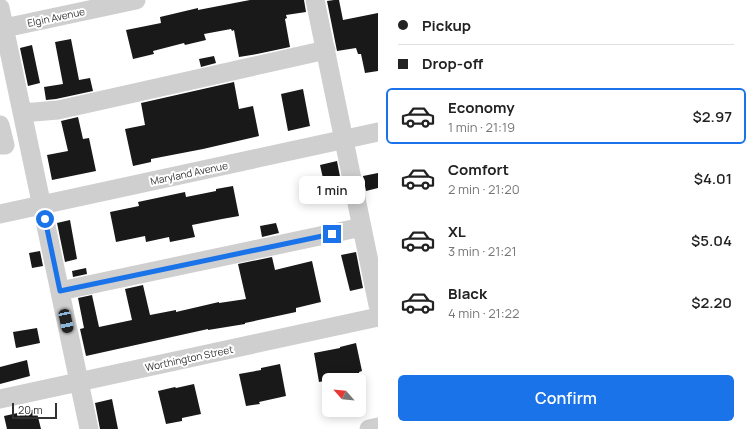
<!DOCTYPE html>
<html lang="en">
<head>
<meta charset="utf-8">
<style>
  :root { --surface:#fff; --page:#f2f2f2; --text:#222; --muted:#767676; --line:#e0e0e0; --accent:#1a73e8 }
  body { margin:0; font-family:Manrope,sans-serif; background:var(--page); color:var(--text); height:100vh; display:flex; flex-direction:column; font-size:15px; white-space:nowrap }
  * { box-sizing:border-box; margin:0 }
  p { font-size:13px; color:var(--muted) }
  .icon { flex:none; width:22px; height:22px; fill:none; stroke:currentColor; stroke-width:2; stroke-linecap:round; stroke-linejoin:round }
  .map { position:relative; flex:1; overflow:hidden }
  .details { display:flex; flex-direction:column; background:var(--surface); width:376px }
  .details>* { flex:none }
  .top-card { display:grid; align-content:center; height:88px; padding:0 20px; background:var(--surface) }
  .needle { width:26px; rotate:297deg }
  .buttons { position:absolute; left:322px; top:373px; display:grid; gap:8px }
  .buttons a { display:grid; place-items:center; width:44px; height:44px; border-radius:6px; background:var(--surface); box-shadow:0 2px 10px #0003; font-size:20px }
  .scale { position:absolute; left:12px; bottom:10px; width:45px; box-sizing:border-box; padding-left:4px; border:2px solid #323232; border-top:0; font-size:11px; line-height:14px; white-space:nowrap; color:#323232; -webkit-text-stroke:3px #fff; paint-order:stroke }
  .end { position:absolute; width:18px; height:18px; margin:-9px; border:5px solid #1a73e8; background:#fff; box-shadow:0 0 0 2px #fff }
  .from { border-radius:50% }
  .bubble { position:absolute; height:28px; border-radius:6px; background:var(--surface); box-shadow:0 2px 10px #0003; font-size:13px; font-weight:600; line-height:28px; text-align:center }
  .car { position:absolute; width:12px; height:24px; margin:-12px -6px; border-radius:5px; box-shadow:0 0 3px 1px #0007; background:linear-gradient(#222 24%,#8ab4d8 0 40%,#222 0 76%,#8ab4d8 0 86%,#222 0) }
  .top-card b { display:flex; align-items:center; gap:14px; height:38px; font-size:15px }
  .top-card b+b { border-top:1px solid var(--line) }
  .top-card i { width:10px; height:10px; background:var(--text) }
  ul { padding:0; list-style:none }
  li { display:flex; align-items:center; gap:12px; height:56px; margin:0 8px 6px; padding:0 12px; border:2px solid transparent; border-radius:6px }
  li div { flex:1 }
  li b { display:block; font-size:15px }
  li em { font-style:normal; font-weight:600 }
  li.on { border-color:var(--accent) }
  li>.icon { width:36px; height:36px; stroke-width:1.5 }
  .primary-button { display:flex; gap:8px; margin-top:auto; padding:8px 20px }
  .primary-button a { flex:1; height:46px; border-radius:6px; background:var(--accent); color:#fff; font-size:16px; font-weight:600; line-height:46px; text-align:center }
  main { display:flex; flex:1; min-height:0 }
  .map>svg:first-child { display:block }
  .building { fill:#191919 }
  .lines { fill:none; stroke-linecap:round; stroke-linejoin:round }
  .minor { stroke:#cfcfcf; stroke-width:19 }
  .route { stroke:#1a73e8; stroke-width:5 }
  .labels { text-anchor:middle; stroke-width:4; stroke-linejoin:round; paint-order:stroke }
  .street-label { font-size:10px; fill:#323232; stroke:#fff }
</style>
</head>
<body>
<main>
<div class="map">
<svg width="378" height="429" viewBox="0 0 378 429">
  <rect width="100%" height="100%" fill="#fff"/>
  <path class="building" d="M 250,0 L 304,0 L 306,12 L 286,15 L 287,18 L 285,19 L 290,47 L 257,54 L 239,57 L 234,30 L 232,31 L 231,29 L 204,34 L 206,40 L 185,45 L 184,43 L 153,51 L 154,54 L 133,59 L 126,30 L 161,23 L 160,17 L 198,8 L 198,10 Z
    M 334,0 L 339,0 L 343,20 L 378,13 L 378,71 L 365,73 L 361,54 L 358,54 L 356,48 L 337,51 L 327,1 Z
    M 71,39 L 79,80 L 90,78 L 93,91 L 56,99 L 46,100 L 44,87 L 63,84 L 55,42 Z
    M 32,45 L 40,83 L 28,86 L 20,48 Z
    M 214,56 L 216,63 L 201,67 L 199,59 Z
    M 234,82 L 239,109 L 253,106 L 259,136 L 203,149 L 151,159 L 151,162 L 133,166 L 125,129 L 145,125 L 141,103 Z
    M 303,89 L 310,126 L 288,131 L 281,94 Z
    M 78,117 L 83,139 L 89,138 L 96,171 L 52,180 L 47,155 L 68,151 L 61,121 Z
    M 337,161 L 343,192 L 327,196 L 320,165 Z
    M 378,173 L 378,188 L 366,191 L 363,176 Z
    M 233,186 L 239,216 L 222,219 L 192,225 L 195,237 L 170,242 L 169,237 L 146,242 L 145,236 L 116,242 L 110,212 L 139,206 L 138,202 L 185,192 L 186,197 L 216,191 L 216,189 Z
    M 70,220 L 77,259 L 65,262 L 57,223 Z
    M 276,223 L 279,233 L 262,237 L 260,226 Z
    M 40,251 L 43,266 L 32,268 L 29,253 Z
    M 356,252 L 363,288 L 350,291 L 341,255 Z
    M 272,257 L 275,270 L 312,261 L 321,302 L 296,308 L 296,312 L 245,323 L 245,324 L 208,330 L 208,329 L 86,356 L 80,329 L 84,328 L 78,298 L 92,295 L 99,327 L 132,320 L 125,289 L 143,285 L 150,315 L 176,310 L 176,312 L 219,302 L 219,303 L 246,299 L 238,264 Z
    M 86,268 L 87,274 L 73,277 L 72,271 Z
    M 37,328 L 40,343 L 16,348 L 13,332 Z
    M 356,343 L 362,371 L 359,372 L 361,380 L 347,380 L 347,377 L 319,382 L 314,353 L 340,348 L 340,347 Z
    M 27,360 L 30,376 L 0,384 L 0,367 Z
    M 280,364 L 286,396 L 259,402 L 260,404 L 246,406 L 239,374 L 261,370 L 261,368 Z
    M 194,384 L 201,414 L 182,418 L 182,421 L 166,424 L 158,391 L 175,387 L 176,388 Z
    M 112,399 L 118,429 L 100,429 L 95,403 Z
    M 36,409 L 41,429 L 7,429 L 4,416 Z"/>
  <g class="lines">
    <path class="minor" d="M 315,0 L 378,305
      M 0,8 L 89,429
      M 0,29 L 136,0
      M 22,113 L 58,110 L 326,50
      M 0,125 L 5,145 L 0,145
      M 0,214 L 378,132
      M 60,291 L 362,227
      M 0,399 L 378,317
      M 369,429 L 378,427"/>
  </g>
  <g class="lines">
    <path class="route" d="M 45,219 L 60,291 L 332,234"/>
  </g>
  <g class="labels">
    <g class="street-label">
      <text transform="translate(56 17) rotate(-12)" y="4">Elgin Avenue</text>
      <text transform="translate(189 173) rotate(-12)" y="4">Maryland Avenue</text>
      <text transform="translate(189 358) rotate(-12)" y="4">Worthington Street</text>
    </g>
  </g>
</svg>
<div class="buttons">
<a><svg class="needle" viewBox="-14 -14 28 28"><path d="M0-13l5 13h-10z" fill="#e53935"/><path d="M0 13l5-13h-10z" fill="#767676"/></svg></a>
</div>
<div class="scale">20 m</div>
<i class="end from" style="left:45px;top:219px"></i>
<i class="end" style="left:332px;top:234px"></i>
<div class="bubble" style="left:299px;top:176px;width:66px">1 min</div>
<i class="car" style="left:66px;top:321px;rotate:168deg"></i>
</div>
<section class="details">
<div class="top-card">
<b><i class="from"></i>Pickup</b>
<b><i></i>Drop-off</b>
</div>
<ul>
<li class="on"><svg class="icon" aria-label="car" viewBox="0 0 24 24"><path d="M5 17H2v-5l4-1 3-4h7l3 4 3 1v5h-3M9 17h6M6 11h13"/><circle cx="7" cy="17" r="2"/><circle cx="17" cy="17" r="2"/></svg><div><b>Economy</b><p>1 min · 21:19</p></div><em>$2.97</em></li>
<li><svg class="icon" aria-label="car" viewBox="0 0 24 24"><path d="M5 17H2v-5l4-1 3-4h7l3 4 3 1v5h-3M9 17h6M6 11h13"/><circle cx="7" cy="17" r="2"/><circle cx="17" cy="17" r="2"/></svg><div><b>Comfort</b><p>2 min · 21:20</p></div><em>$4.01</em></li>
<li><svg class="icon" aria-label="car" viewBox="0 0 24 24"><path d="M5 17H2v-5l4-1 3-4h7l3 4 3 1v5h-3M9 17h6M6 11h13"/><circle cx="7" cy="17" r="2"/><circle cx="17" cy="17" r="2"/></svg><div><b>XL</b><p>3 min · 21:21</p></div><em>$5.04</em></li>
<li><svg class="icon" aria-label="car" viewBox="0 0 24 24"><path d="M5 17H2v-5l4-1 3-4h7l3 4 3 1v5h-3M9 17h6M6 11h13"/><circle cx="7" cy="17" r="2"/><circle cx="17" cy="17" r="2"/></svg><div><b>Black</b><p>4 min · 21:22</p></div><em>$2.20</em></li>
</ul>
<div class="primary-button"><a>Confirm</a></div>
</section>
</main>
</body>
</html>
